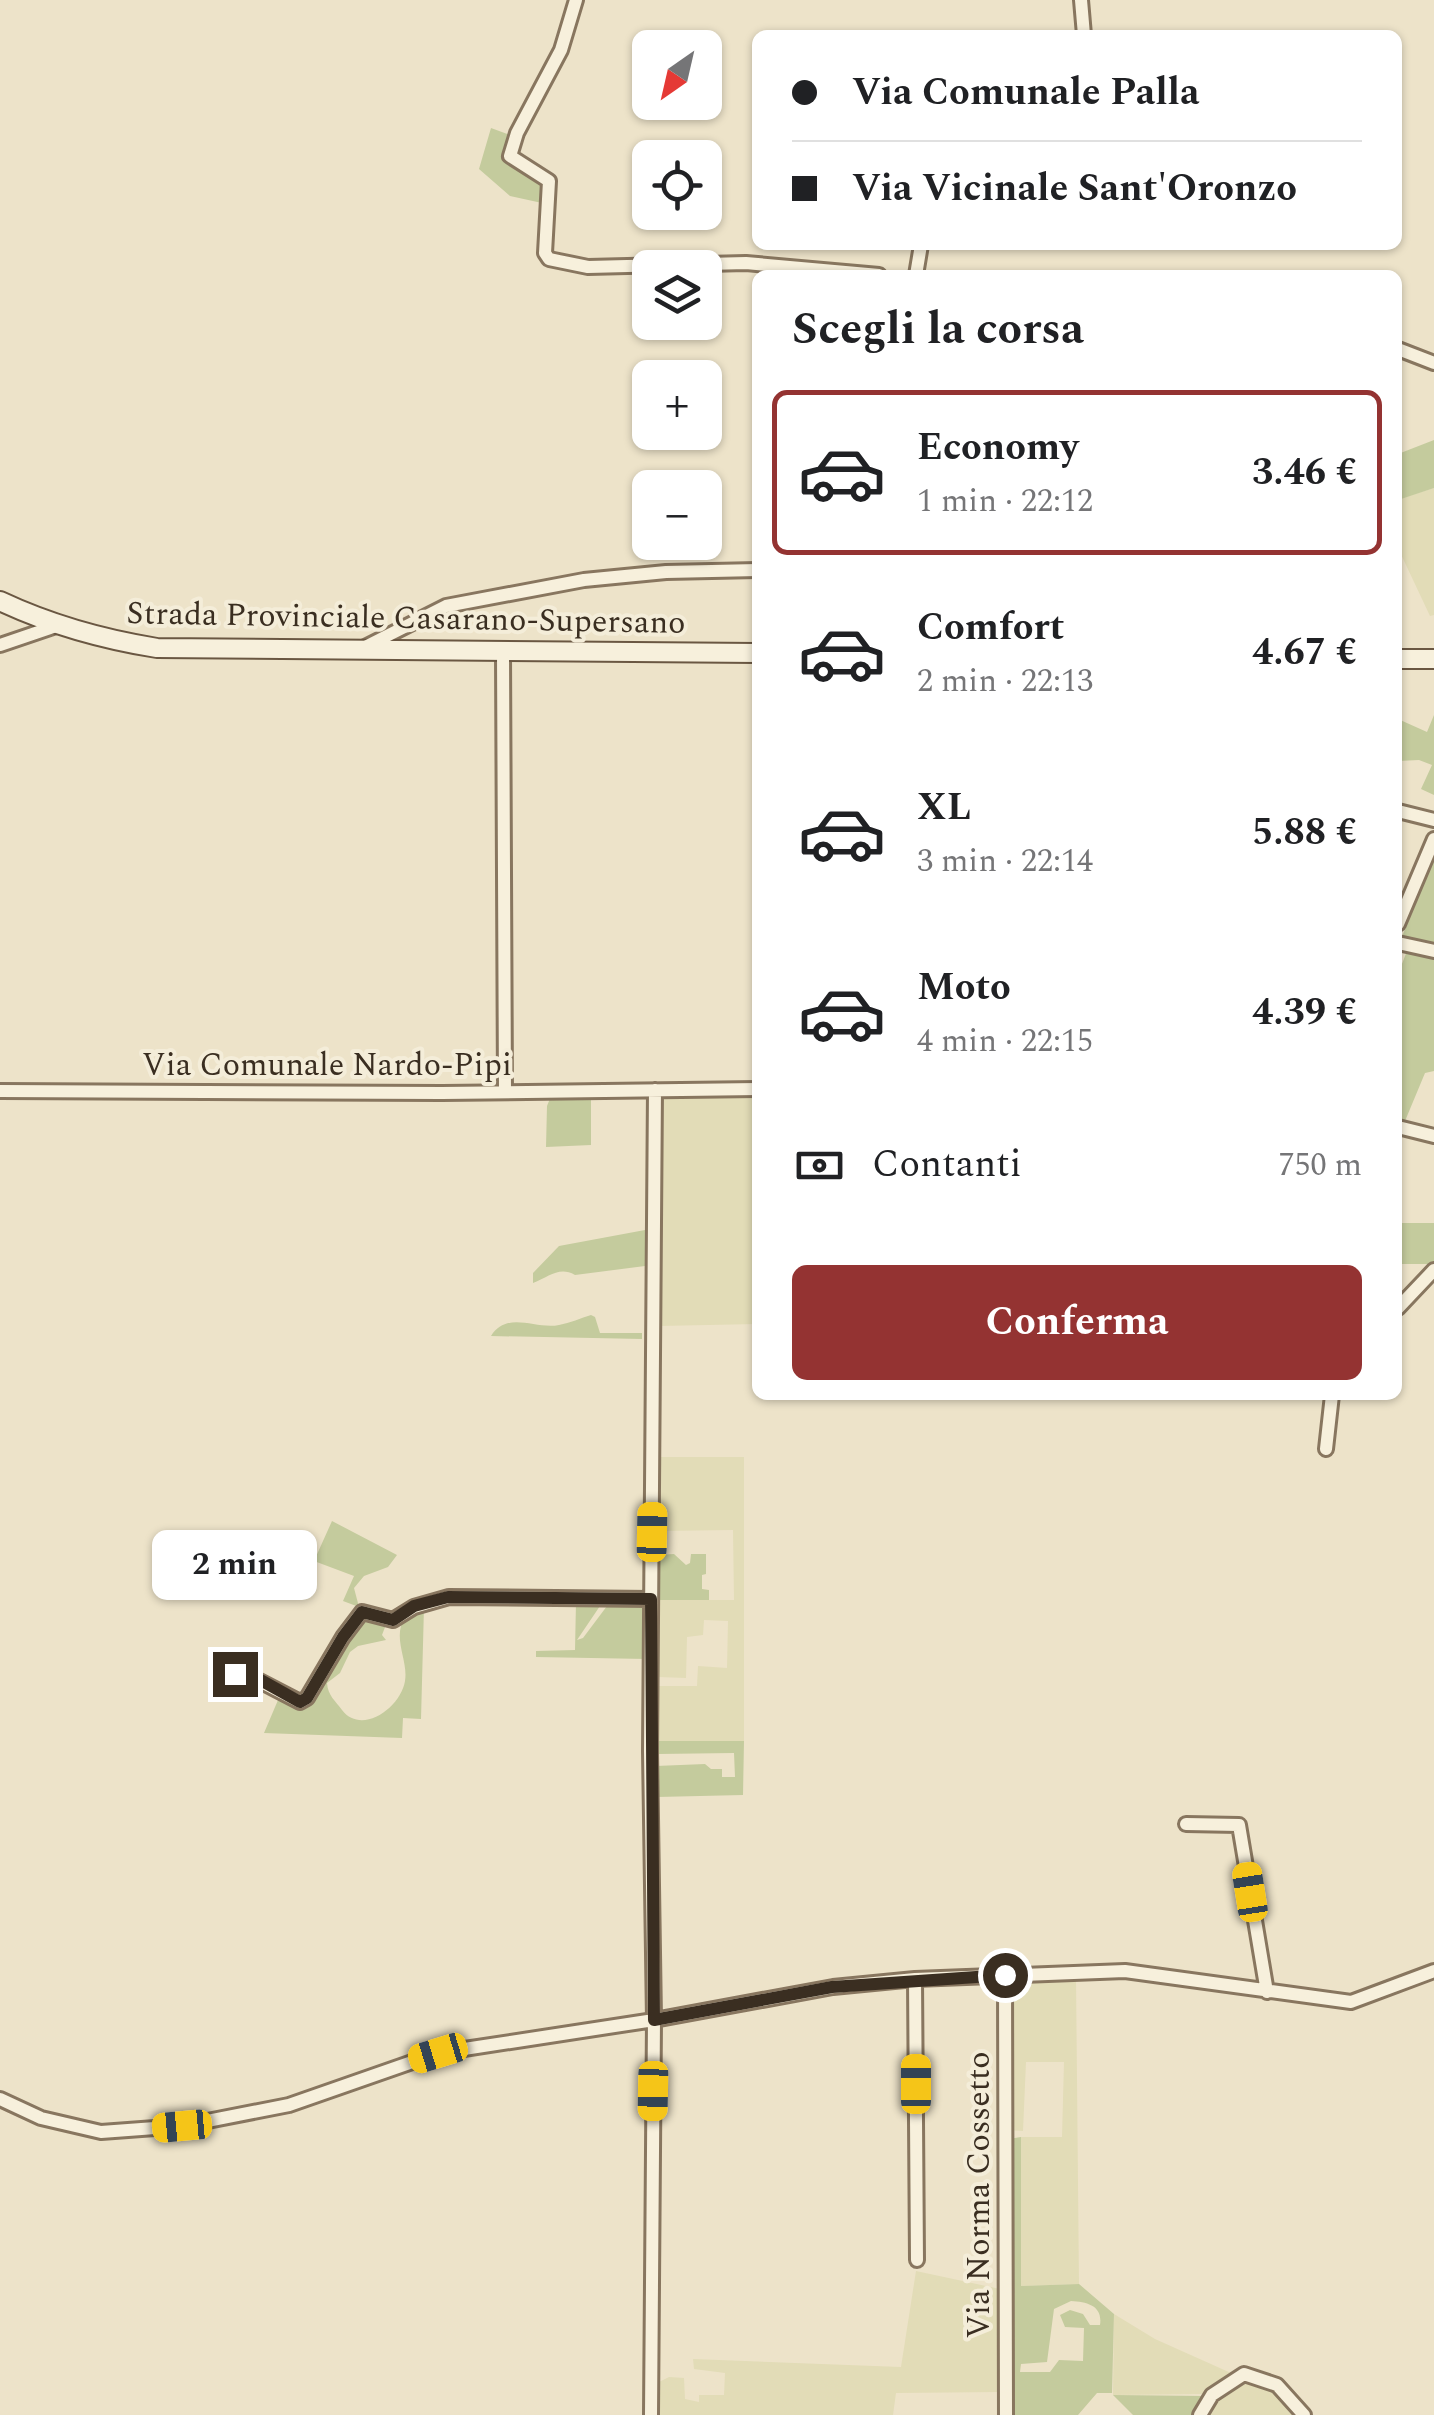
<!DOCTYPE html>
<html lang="it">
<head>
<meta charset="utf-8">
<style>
  :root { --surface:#fff; --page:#f2f2f2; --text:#202124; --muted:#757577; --line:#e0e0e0; --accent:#943332 }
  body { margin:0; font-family:Spectral,serif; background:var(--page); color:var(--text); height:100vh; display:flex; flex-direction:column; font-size:38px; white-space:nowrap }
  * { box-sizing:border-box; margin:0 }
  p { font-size:32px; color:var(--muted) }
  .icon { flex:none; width:55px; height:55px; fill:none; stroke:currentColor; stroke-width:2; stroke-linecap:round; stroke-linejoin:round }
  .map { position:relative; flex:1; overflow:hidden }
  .panel { position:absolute; left:752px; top:270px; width:650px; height:1130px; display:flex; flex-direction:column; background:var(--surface); border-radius:15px; box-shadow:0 2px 8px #0004 }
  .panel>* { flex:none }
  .guide { position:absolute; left:752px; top:30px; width:650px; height:220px; border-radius:15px; box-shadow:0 2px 8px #0004; display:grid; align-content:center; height:220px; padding:0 40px; background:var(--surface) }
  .needle { width:65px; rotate:214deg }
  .controls { position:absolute; left:632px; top:30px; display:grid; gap:20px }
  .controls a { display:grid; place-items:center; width:90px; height:90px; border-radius:15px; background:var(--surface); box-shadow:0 2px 8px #0004; font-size:50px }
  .end { position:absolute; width:45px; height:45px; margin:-22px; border:12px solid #3a2e21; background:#fff; box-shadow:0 0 0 5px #fff }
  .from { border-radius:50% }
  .bubble { position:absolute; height:70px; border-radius:15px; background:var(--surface); box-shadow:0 2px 8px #0004; font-size:32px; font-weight:700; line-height:70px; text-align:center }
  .car { position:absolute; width:30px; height:60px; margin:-30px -15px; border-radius:12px; box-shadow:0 0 8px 2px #0007; background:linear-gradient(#f5c518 24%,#345 0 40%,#f5c518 0 76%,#345 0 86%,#f5c518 0) }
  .guide b { display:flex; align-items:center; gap:35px; height:95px; font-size:38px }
  .guide b+b { border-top:2px solid var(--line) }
  .guide i { width:25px; height:25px; background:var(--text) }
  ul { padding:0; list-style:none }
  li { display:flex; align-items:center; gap:30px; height:165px; margin:0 20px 15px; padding:0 20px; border:5px solid transparent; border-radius:15px }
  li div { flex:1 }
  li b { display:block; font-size:38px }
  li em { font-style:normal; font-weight:700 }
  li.selected { border-color:var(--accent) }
  li>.icon { width:90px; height:90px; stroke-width:1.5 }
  h2 { padding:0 40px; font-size:45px; line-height:120px }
  .pay { display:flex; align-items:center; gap:25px; height:110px; padding:0 40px; font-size:38px }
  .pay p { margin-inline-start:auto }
  .primary-button { display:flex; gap:20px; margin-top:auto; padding:20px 40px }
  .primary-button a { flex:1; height:115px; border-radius:15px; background:var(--accent); color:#fff; font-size:40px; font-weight:700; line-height:115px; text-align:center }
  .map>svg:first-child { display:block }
  .farmland { fill:#e2dcb7 }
  .green { fill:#c4cb9d; fill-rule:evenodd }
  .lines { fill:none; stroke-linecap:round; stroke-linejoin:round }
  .street-casing { stroke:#88765f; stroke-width:18 }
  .secondary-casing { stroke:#6a5742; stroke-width:22 }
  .street { stroke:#f7f0dc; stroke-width:12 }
  .secondary { stroke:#f7f0dc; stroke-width:18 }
  .route { stroke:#3a2e21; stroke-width:12 }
  .labels { text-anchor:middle; stroke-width:8; stroke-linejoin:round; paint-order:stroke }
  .street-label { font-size:32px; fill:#3a2e21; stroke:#f4edd9 }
</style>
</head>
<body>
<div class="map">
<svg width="1434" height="2415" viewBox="0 0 1434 2415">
  <rect width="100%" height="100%" fill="#ede3c9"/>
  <path class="farmland" d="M 1434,488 L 1434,615 L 1430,616 L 1398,548 L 1398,499 Z
    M 658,1093 L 757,1094 L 757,1324 L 659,1326 Z
    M 659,1457 L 744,1457 L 744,1741 L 658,1741 L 658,1686 L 697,1686 L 698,1666 L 727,1668 L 728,1621 L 704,1620 L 703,1635 L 687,1637 L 686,1678 L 658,1677 L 659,1600 L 734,1600 L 733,1530 L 659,1531 Z
    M 1076,1977 L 1079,2284 L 1021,2286 L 1021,2137 L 1062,2137 L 1064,2062 L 1026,2062 L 1023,2131 L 1009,2130 L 1009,1980 Z
    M 916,2271 L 1000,2289 L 1001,2392 L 896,2393 L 893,2415 L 659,2415 L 659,2382 L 669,2377 L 684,2378 L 685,2399 L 699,2402 L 699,2395 L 724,2395 L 725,2373 L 694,2369 L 693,2359 L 901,2367 Z
    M 1114,2314 L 1155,2339 L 1231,2373 L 1204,2394 L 1113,2395 Z
    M 1245,2380 L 1275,2389 L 1298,2415 L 1206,2415 L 1226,2390 Z"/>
  <path class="green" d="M 491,128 L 510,135 L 504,162 L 534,175 L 546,186 L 542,203 L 510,196 L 479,169 Z
    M 1434,440 L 1434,488 L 1398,500 L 1398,454 Z
    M 1434,715 L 1434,795 L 1421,789 L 1432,765 L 1419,760 L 1398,761 L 1398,719 L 1427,732 Z
    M 1434,859 L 1434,947 L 1401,939 Z
    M 1407,951 L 1434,957 L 1434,1071 L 1425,1073 L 1405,1121 L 1398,1123 L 1398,974 Z
    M 551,1096 L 591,1098 L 591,1145 L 546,1147 L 547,1106 Z
    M 1398,1223 L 1434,1223 L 1434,1264 L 1398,1264 Z
    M 645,1230 L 645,1266 L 575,1275 C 559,1266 549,1277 533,1283 L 533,1273 L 559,1246 Z
    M 591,1315 L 595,1317 L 600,1333 L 642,1333 L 642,1339 L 491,1336 C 507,1310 536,1330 559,1325 C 570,1323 581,1318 591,1315 Z
    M 332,1521 L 397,1555 L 388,1567 L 364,1576 L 354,1588 L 359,1607 L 343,1601 L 354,1576 L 314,1561 Z
    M 674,1554 L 686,1565 L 690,1563 L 691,1554 L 706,1554 L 706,1574 L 702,1575 L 702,1589 L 709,1590 L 709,1600 L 659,1600 L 658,1555 Z
    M 576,1602 L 602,1603 L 577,1640 L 583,1638 L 610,1602 L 647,1603 L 647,1659 L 536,1657 L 536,1651 L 575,1650 Z
    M 424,1607 L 421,1719 L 403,1718 L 402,1738 L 264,1733 L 281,1693 L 304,1710 L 333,1656 L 361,1616 L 387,1622 L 382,1635 L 386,1640 L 358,1646 L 350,1652 L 340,1673 L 327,1683 C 328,1696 335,1700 342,1710 C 362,1736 401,1707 405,1681 C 408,1663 396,1644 401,1626 C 404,1615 415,1611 424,1607 Z
    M 658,1741 L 744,1741 L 743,1795 L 657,1797 L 656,1766 L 705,1764 L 711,1769 L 722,1769 L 722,1777 L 735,1777 L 734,1753 L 657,1754 Z
    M 1021,2137 L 1021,2286 L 1079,2284 L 1114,2314 L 1112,2393 L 1097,2393 L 1078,2415 L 1010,2415 L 1008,2139 ZM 1071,2301 C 1088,2302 1103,2306 1100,2325 L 1090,2325 L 1083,2314 L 1070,2310 L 1060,2315 L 1065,2327 L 1084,2328 L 1083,2361 L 1059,2360 L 1050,2372 L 1020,2372 L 1021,2364 L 1047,2362 L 1054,2309 Z
    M 1113,2395 L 1206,2396 L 1194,2415 L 1133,2415 Z"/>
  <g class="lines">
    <defs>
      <path id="street" d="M 576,0 L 561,50 L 517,133 L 510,156 L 549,181 L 545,253 L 549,259 L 588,267 L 746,263 L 879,275
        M 1081,0 L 1084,35
        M 916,275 L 921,245
        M 1398,349 L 1434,363
        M 0,645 L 56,626
        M 363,648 L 446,606 L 584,580 L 666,572 L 758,570
        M 503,653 L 505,1091
        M 1398,811 L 1434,820
        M 1398,924 L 1434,839
        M 1398,943 L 1434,951
        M 0,1091 L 442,1093 L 758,1089
        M 1398,1127 L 1434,1136
        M 1398,1308 L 1434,1270
        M 1326,1449 L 1332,1395
        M 228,1692 L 240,1671 L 300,1702 L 307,1698 L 343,1637 L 362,1612 L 393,1620 L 414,1607 L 449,1597 L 651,1599
        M 1186,1824 L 1239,1825 L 1267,1992
        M 1005,1975 L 1006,2415
        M 915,1979 L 917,2260
        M 0,2099 L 41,2118 L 101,2132 L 182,2126 L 289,2105 L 438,2053 L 654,2020 L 833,1987 L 915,1979 L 1125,1971 L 1351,2002 L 1434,1971
        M 651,2415 L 654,2020 L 650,1751 L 655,1090
        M 1200,2415 L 1212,2395 L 1244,2374 L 1277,2385 L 1304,2415"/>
      <path id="secondary" d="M 0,601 C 51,625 101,639 157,648 L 758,653
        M 1398,659 L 1434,659"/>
    </defs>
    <use href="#street" class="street-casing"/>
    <use href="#secondary" class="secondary-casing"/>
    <use href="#street" class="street"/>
    <use href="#secondary" class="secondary"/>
  </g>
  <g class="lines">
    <path class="route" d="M 235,1674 L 246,1672 L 300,1702 L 307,1698 L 343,1637 L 362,1612 L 393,1620 L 414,1606 L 448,1597 L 651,1599 L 654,2020 L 832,1987 L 1005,1975"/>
  </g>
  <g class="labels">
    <g class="street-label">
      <text transform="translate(406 617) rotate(1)" y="11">Strada Provinciale Casarano-Supersano</text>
      <text x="327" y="1075">Via Comunale Nardo-Pipi</text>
      <text transform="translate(978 2195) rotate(-90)" y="11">Via Norma Cossetto</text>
    </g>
  </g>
</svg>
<div class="controls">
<a><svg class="needle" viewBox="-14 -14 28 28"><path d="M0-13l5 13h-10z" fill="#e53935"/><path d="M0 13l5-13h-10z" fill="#757577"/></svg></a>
<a><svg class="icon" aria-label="locate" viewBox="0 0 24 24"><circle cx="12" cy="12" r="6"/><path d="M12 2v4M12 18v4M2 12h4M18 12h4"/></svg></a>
<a><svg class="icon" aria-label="layers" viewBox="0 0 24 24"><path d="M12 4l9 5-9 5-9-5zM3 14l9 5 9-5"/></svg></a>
<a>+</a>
<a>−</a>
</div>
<i class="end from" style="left:1005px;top:1975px"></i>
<i class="end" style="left:235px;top:1674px"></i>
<div class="bubble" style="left:152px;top:1530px;width:165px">2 min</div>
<i class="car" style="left:652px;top:1532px;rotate:1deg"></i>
<i class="car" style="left:1250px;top:1892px;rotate:351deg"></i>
<i class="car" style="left:438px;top:2053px;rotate:253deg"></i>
<i class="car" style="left:916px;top:2084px;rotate:0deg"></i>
<i class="car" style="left:653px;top:2091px;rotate:181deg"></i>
<i class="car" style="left:182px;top:2126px;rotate:265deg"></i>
<div class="guide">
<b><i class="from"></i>Via Comunale Palla</b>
<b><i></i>Via Vicinale Sant'Oronzo</b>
</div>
<section class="panel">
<h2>Scegli la corsa</h2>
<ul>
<li class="selected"><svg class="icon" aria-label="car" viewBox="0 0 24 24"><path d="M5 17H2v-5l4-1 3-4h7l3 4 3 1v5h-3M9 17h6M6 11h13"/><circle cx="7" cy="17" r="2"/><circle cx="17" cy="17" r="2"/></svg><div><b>Economy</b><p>1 min · 22:12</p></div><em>3.46 €</em></li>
<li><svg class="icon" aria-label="car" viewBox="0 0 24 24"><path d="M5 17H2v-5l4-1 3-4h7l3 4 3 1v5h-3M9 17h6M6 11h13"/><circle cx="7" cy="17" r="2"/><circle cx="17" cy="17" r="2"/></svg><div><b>Comfort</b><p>2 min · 22:13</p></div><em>4.67 €</em></li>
<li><svg class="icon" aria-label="car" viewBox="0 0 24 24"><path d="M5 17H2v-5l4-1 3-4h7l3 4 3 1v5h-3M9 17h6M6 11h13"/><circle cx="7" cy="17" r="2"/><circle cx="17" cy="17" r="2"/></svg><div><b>XL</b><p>3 min · 22:14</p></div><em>5.88 €</em></li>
<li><svg class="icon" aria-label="car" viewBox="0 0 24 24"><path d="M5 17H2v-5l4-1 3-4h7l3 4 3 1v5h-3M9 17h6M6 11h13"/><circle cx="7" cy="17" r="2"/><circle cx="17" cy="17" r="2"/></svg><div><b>Moto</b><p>4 min · 22:15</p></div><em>4.39 €</em></li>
</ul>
<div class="pay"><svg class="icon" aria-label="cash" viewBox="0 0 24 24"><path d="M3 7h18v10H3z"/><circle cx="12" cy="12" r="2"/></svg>Contanti<p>750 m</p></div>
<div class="primary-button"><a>Conferma</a></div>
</section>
</div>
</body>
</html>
